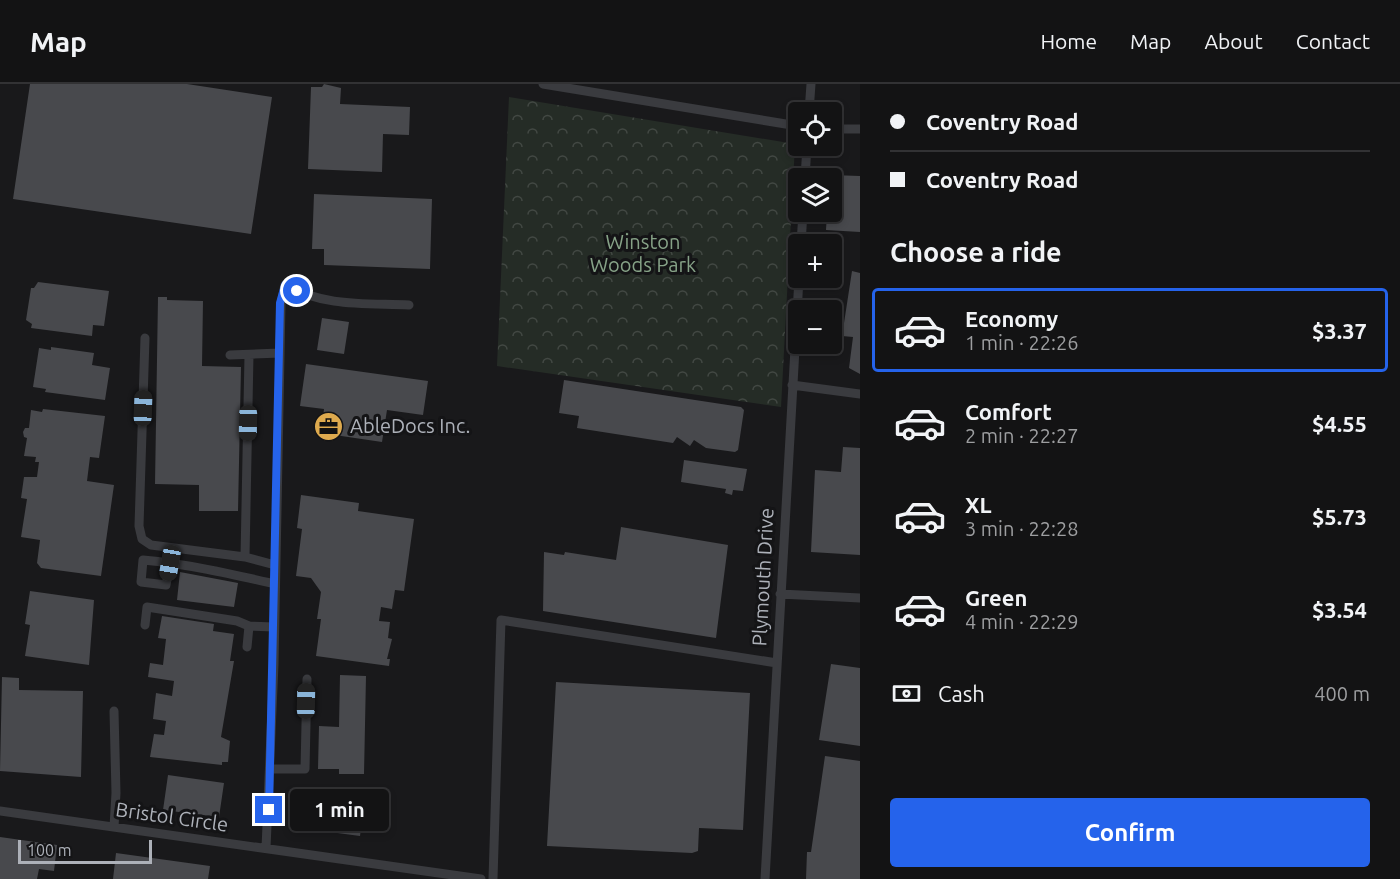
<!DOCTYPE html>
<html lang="en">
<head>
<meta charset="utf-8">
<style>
  :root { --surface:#131314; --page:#202022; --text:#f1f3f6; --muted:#9d9ea0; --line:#323234; --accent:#2563eb }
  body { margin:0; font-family:Ubuntu,sans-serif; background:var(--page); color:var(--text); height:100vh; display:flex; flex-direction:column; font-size:22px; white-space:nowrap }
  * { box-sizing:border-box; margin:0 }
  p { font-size:20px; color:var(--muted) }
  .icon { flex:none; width:33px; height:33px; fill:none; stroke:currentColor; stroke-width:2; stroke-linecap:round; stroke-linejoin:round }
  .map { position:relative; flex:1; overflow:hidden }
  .details { display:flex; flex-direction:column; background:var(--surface); width:540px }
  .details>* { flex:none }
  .banner { display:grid; align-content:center; height:132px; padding:0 30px; background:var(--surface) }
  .fabs { position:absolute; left:788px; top:18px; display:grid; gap:12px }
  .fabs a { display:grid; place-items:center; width:54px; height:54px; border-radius:6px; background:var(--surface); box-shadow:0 3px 9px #0003,0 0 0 2px var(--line); font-size:30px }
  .scale { position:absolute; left:18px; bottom:15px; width:134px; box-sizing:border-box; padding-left:6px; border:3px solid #adb1b9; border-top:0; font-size:16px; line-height:21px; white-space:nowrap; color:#adb1b9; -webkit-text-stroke:4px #141416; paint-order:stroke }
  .end { position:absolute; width:27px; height:27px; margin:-14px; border:8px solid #2563eb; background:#fff; box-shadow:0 0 0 3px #fff }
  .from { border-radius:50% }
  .bubble { position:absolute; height:42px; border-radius:6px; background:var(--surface); box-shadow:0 3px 9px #0003,0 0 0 2px var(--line); font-size:20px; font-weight:600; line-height:42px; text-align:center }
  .car { position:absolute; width:18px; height:36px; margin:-18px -9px; border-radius:8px; box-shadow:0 0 4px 2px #0007; background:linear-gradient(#222 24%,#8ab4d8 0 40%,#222 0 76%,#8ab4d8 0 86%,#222 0) }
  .banner b { display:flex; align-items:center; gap:21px; height:57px; font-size:22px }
  .banner b+b { border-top:2px solid var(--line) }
  .banner i { width:15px; height:15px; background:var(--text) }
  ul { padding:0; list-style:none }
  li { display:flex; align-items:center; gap:18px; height:84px; margin:0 12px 9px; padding:0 18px; border:3px solid transparent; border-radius:6px }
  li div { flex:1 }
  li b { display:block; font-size:22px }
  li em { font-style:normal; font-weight:600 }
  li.active { border-color:var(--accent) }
  li>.icon { width:54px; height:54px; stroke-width:1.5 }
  h2 { padding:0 30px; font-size:27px; line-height:72px }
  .pay { display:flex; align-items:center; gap:15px; height:66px; padding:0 30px; font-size:22px }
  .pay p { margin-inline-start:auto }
  .cta { display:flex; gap:12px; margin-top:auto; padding:12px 30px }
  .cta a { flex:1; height:69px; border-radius:6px; background:var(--accent); color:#fff; font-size:24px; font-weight:600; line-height:69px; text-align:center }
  header { display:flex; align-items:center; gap:36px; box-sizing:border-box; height:84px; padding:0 30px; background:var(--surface); border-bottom:2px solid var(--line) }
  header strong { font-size:28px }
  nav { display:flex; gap:33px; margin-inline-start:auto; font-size:21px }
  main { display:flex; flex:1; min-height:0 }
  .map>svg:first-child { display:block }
  .forest { fill:url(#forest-crowns) }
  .building { fill:#48494d }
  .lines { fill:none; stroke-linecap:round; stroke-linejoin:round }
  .minor { stroke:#3a3b3f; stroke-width:9 }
  .route { stroke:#2563eb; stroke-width:8 }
  .labels { text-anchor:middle; stroke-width:6; stroke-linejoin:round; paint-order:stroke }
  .park-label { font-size:20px; fill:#86a287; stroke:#141416 }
  .poi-label { font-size:20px; fill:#adb1b9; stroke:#141416; text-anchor:start }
  .street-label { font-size:20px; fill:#adb1b9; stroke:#141416 }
</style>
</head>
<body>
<header>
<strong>Map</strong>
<nav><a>Home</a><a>Map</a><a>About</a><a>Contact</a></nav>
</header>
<main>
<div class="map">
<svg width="860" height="795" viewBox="0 0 860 795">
  <defs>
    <pattern id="forest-crowns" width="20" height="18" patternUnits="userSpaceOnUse" patternTransform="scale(1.5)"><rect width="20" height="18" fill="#252c26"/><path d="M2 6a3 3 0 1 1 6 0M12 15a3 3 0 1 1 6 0" fill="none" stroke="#424843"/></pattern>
  </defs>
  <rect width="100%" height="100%" fill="#19191b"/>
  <path class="forest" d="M 509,13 L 795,60 L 781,323 L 497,282 Z"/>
  <path class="building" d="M 30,0 L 187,0 L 272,13 L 251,150 L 13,115 Z
    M 324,0 L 341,4 L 340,20 L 410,23 L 409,51 L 383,50 L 382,88 L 308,85 L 311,3 L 322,3 Z
    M 831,91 L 860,92 L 860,148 L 826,146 L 827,128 L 831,128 Z
    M 314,110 L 432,115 L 430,185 L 324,181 L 324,165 L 312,165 Z
    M 852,187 L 860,189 L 860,290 L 849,284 L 853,253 L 842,252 Z
    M 38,198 L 109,207 L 104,242 L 93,241 L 92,252 L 31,244 L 32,240 L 26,236 L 31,204 L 34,204 Z
    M 158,213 L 167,213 L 167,216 L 203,217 L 202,282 L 241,283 L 238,427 L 199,427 L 199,401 L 155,400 Z
    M 322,234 L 349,238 L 344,270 L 317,266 Z
    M 51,263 L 94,269 L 92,281 L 110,284 L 105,316 L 45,308 L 46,305 L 33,303 L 39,264 L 51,266 Z
    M 306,280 L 428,297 L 423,331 L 387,326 L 382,358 L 321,349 L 324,325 L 300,322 Z
    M 564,296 L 741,323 L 744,326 L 738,366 L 735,368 L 706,364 L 694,356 L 690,362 L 677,353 L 673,359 L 577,344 L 579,332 L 559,329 Z
    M 43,325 L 105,332 L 99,374 L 90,373 L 87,397 L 114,401 L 101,492 L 41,484 L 37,479 L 40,456 L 21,453 L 27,415 L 21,414 L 24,393 L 37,393 L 39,378 L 35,378 L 36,373 L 24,372 L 27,354 L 24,353 L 23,348 L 25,344 L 29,344 L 31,326 L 42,328 Z
    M 843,363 L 860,364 L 860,471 L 811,468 L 815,386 L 841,388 Z
    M 684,376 L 747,385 L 743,407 L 733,406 L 732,411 L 725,409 L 726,405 L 681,398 Z
    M 301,411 L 359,419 L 358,427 L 414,435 L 404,507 L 395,506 L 392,525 L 381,523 L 379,537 L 390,538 L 388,554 L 392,555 L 387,575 L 390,575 L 389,582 L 316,572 L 321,535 L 317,535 L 321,508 L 311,494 L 296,492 L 302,445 L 297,444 Z
    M 621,443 L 728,461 L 716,554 L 543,527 L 544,468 L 564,471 L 565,468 L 616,476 Z
    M 180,488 L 238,499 L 234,523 L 177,516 Z
    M 30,507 L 94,516 L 89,581 L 25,572 L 30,541 L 25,540 Z
    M 162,532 L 214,540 L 213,547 L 234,550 L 230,577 L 234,577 L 221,653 L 230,657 L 228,678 L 222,678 L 222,681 L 150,673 L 154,650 L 164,651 L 166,637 L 153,635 L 156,609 L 172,612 L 174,597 L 148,593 L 150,579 L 163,581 L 166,555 L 158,554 Z
    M 831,580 L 860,584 L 860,662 L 819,656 Z
    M 340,591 L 366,592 L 364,690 L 339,690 L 339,685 L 318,685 L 319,642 L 339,643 Z
    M 2,593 L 19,594 L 19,606 L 83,607 L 81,693 L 0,687 Z
    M 556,598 L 750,609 L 743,746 L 699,744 L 698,767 L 692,769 L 547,762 Z
    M 825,672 L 860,677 L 860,795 L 806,795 L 807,768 L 811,768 Z
    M 168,691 L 224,699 L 219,733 L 163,726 Z
    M 307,706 L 390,717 L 387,740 L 362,737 L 360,752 L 307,745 L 302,739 Z
    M 0,753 L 57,761 L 54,787 L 39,785 L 37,795 L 0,795 Z
    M 116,769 L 210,782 L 208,795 L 113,795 Z"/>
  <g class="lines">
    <path class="minor" d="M 543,0 L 798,42
      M 809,28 L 811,0
      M 831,45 L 860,45
      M 805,94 L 807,62
      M 801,160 L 803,128
      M 145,254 L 139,442 L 142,455 L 151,461 L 245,473 L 249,271
      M 230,271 L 280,269
      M 792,301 L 860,310
      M 245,473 L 275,481
      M 170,479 L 166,501 L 141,498 L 143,476 C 188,480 231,490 275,500
      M 780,510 L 860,514
      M 145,541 L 147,523 L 237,537 L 249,542 L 274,543
      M 247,563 L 249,542
      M 270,685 L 305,685 L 307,595
      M 0,727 L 481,795
      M 114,743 L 116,709 L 114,627
      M 266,764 L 274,580 L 281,219 L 285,201 C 325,223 365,219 409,221
      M 493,795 L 501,536 L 777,579
      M 765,795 L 799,194"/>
  </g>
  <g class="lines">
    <path class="route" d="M 269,726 L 280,219 L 285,201 L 297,207"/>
  </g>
  <defs>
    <symbol id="office-disc" viewBox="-11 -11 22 22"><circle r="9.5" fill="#deaa4e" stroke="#141416"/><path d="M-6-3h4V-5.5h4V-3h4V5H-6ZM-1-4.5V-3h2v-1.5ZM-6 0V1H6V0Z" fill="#111"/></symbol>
  </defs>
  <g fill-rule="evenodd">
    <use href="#office-disc" x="312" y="326" width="33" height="33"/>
  </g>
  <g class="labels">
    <g class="park-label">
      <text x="643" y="165">Winston<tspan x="643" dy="23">Woods Park</tspan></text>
    </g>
    <g class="poi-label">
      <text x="350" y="349">AbleDocs Inc.</text>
    </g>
    <g class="street-label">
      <text transform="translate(763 493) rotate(-87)" y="7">Plymouth Drive</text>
      <text transform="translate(172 733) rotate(8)" y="7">Bristol Circle</text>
    </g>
  </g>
</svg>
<div class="fabs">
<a><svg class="icon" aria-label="locate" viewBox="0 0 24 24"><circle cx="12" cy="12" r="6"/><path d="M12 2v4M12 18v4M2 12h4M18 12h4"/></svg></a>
<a><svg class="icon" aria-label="layers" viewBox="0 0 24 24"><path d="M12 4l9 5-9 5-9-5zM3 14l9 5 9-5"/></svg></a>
<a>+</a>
<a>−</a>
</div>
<div class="scale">100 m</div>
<i class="end from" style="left:297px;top:207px"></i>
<i class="end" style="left:269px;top:726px"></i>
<div class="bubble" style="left:290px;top:705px;width:99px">1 min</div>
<i class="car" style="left:143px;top:324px;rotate:2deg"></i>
<i class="car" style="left:248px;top:339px;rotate:181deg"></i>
<i class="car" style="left:170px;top:479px;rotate:190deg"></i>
<i class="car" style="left:306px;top:617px;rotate:1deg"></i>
</div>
<section class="details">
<div class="banner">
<b><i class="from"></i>Coventry Road</b>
<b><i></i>Coventry Road</b>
</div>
<h2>Choose a ride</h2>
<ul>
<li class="active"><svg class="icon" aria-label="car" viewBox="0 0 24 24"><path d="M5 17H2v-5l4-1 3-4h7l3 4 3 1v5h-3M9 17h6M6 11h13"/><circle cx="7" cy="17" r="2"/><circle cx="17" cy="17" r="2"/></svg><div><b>Economy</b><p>1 min · 22:26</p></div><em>$3.37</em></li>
<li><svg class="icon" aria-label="car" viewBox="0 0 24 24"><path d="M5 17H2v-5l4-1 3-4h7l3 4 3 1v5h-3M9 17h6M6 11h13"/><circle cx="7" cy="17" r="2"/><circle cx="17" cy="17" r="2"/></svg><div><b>Comfort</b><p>2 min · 22:27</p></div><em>$4.55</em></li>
<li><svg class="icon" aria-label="car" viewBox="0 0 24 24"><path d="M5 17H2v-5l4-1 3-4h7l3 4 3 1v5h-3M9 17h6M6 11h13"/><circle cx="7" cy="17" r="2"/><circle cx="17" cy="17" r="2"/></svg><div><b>XL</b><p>3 min · 22:28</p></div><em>$5.73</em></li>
<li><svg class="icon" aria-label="car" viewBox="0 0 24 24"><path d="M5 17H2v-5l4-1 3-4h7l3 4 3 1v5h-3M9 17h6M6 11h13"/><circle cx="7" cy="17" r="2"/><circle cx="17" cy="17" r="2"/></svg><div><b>Green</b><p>4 min · 22:29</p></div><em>$3.54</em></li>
</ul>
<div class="pay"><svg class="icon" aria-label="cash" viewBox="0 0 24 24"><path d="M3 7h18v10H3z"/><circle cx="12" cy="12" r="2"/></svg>Cash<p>400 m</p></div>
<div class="cta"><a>Confirm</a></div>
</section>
</main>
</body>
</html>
